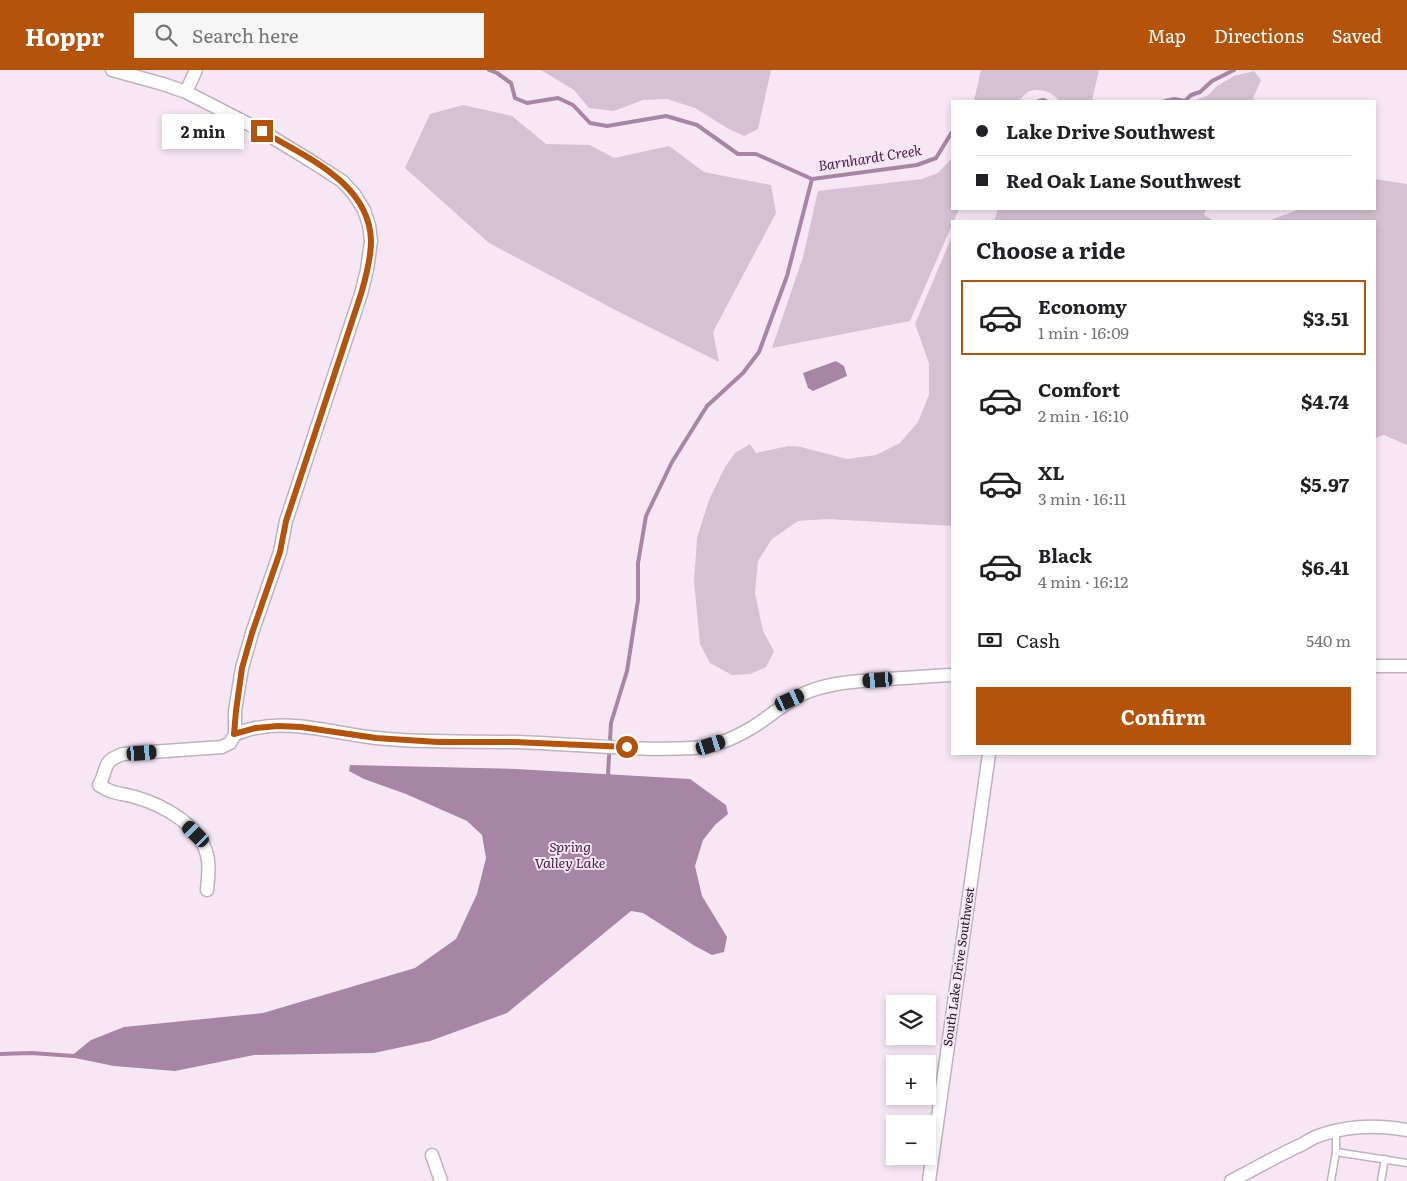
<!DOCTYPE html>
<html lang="en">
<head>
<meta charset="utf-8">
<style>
  :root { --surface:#fff; --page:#f6f6f6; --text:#202124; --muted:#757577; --line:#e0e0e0; --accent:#b45309 }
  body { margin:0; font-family:Literata,serif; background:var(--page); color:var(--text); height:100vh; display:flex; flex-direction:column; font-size:19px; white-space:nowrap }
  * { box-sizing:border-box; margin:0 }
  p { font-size:16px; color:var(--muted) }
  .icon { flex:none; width:28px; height:28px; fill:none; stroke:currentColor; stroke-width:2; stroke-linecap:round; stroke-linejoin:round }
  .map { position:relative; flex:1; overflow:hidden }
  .panel { position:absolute; left:951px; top:150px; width:425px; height:535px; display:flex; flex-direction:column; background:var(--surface); border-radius:0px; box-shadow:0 2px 8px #0003 }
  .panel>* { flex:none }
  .top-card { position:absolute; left:951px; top:30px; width:425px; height:110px; border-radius:0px; box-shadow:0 2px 8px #0003; display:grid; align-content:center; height:110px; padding:0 25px; background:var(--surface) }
  .controls { position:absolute; left:886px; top:925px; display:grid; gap:10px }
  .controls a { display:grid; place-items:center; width:50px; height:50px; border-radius:0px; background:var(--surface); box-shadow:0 2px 8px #0003; font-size:25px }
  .end { position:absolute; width:22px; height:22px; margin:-11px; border:6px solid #b45309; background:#fff; box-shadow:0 0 0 2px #fff }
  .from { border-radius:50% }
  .bubble { position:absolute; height:35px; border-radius:0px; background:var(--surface); box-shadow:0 2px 8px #0003; font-size:16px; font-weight:700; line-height:35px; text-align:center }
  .car { position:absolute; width:15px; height:30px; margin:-15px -8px; border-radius:6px; box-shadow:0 0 4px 1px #0007; background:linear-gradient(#222 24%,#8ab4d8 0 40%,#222 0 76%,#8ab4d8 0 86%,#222 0) }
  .top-card b { display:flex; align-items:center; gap:18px; height:48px; font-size:19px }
  .top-card b+b { border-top:1px solid var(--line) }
  .top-card i { width:12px; height:12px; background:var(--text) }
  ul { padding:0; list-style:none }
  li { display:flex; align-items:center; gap:15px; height:75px; margin:0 10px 8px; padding:0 15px; border:2px solid transparent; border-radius:0px }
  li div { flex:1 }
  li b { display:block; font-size:19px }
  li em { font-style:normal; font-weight:700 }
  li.on { border-color:var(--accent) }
  li>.icon { width:45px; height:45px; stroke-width:1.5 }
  h2 { padding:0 25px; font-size:22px; line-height:60px }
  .pay { display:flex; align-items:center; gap:12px; height:55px; padding:0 25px; font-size:19px }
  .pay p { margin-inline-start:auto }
  .button { display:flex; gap:10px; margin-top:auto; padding:10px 25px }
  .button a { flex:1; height:58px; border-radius:0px; background:var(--accent); color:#fff; font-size:20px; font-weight:700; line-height:58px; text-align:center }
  header { display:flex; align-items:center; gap:30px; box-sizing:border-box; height:70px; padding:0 25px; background:var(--accent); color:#fff }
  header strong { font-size:24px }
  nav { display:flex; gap:28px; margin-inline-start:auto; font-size:18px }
  .search { width:350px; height:45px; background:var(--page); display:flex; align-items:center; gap:12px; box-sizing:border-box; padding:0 18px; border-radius:0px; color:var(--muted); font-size:19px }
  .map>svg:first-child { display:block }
  .green { fill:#d6c0d4 }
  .water { fill:#a786a5 }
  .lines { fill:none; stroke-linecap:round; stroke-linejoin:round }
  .stream { stroke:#a786a5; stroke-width:4 }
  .lane-casing { stroke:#c0b1bf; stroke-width:9 }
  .street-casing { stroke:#c0b1bf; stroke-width:15 }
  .lane { stroke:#fff; stroke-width:6 }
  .street { stroke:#fff; stroke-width:12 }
  .route { stroke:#b45309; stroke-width:6 }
  .labels { text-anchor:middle; stroke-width:4; stroke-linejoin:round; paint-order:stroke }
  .street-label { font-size:12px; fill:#1b161b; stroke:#f7e7f5 }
  .water-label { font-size:14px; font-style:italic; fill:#471d47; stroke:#f7e7f5 }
</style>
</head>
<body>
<header>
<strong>Hoppr</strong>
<div class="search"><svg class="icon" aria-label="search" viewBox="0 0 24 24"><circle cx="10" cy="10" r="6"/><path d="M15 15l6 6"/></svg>Search here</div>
<nav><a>Map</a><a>Directions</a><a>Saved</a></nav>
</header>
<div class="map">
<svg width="1407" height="1111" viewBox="0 0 1407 1111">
  <rect width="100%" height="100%" fill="#f7e7f5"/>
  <path class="green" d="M 541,0 L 771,0 L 758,59 L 744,66 L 727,58 L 695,38 L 667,29 L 643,30 L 614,41 L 589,38 L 574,20 Z
    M 981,0 L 1099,0 L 1092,31 L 1059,31 C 1053,22 1039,17 1028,22 C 1025,24 1021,29 1019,31 L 974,31 Z
    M 1254,1 L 1261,10 L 1252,31 L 1193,31 L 1207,26 L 1217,16 L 1234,6 Z
    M 463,35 L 512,46 L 546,74 L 590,75 L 614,88 L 669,76 L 704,102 L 771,115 L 776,143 L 713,262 L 719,292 L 621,243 L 489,173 L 405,98 L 430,44 Z
    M 952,88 L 952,139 L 959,139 L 910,251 L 772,278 L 803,187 L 818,121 L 922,109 L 938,103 Z
    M 1375,109 L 1407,114 L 1407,375 L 1384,365 L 1375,368 L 1375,151 L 1268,151 L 1300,139 L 1375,139 Z
    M 998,139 L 1206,139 L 1204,145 L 1214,151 L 994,151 Z
    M 952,166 L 952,456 L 826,449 L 798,451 L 772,469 L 758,491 L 755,523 L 763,561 L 774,581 L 766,597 L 750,604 L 732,605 L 710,593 L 700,574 L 694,511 L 697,468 L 709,430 L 725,397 L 735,383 L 750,374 L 756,383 L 788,376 L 801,377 L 847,389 L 876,385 L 900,373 L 918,352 L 929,325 L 929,293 L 915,254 Z"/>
  <path class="water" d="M 836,291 L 844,296 L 847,306 L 813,321 L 808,318 L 803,303 Z
    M 350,695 L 516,699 L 690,709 L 726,735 L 728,744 L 715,755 L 703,770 L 695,796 L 702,826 L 727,867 L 724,882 L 712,885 L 695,876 L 643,843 L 631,841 L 507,943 L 430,971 L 374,983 L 254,985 L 175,1001 L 114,996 L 70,987 L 91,970 L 124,957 L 263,943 L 415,898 L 456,869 L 477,824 L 486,788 L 482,765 L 467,751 L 406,724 L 364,709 L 349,701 Z"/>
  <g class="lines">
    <path class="stream" d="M 489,0 L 497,3 L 511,13 L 515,28 L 527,33 L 558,28 L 573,35 L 590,53 L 607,56 L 666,46 L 697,55 L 738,84 L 756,84 L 812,109 L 917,95 L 936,88 L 952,62
      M 1039,31 L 1043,30 L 1046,31
      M 1165,31 L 1174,29 L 1185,31 L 1191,25 L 1200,22 L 1212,11 L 1234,0
      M 610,707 L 608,704 L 611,653 L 627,601 L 638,530 L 638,493 L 646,446 L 672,392 L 707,336 L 743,303 L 759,282 L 787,206 L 812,109
      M 0,984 L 31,983 L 74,986"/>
    <defs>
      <path id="lane" d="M 1336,1082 L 1407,1093
        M 1331,1111 L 1336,1082 L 1336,1061
        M 1381,1111 L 1385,1089"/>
      <path id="street" d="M 112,0 L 163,14 L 186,22 L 262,61 L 311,91 L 342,111 L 354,124 L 364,140 L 369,155 L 371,171 L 367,200 L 361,224 L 286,451 L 280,482 L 252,563 L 242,598 L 235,641 L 235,664 L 230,673 L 222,677 L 123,684 C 100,692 109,699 99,715 C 112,724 120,723 135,727 C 163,735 200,755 207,785 C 210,796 208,809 207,820
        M 186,22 L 196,0
        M 1375,596 L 1407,596
        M 235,664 C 242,662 249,659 256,658 C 296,650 337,664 376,668 C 423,673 469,671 516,672 C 575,674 634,681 693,678 C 714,677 735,668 753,657 C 772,645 789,629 810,621 C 834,612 860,611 885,609 C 907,608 930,606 952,605
        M 432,1085 L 441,1111
        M 929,1111 L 989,684
        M 1231,1111 C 1255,1099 1278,1085 1303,1074 C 1309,1070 1316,1066 1324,1064 C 1351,1055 1379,1055 1407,1060"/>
    </defs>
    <use href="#lane" class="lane-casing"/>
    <use href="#street" class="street-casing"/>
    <use href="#lane" class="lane"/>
    <use href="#street" class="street"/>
  </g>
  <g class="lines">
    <path class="route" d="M 262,61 C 304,86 370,113 371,171 C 371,188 366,207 361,224 L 286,451 L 280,482 L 252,563 L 242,598 L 236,641 L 234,664 L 256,658 L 278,656 L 301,657 L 376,668 L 438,672 L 514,672 L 627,677"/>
  </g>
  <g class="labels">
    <g class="street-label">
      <text transform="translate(959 897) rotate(-82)" y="4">South Lake Drive Southwest</text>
    </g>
    <g class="water-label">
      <text transform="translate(870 88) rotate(-9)" y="5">Barnhardt Creek</text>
      <text x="570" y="782">Spring<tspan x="570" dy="16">Valley Lake</tspan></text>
    </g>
  </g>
</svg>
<div class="controls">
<a><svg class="icon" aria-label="layers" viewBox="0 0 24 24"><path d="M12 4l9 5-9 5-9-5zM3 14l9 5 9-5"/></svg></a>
<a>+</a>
<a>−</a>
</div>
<i class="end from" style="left:627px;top:677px"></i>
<i class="end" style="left:262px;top:61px"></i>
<div class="bubble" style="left:162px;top:44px;width:82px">2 min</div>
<i class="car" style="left:878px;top:610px;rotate:266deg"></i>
<i class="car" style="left:790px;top:630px;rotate:65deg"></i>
<i class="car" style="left:711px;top:675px;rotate:72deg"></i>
<i class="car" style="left:142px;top:683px;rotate:86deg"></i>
<i class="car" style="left:196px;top:764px;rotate:314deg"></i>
<div class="top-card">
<b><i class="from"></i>Lake Drive Southwest</b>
<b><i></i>Red Oak Lane Southwest</b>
</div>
<section class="panel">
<h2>Choose a ride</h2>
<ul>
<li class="on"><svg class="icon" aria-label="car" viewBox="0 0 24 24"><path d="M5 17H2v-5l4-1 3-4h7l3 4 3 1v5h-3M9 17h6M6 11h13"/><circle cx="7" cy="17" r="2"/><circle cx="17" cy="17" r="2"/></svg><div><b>Economy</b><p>1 min · 16:09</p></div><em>$3.51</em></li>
<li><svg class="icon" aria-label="car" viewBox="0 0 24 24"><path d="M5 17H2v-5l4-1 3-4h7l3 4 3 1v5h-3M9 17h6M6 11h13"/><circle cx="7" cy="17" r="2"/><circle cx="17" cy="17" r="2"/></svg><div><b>Comfort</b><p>2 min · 16:10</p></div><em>$4.74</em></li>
<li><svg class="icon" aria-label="car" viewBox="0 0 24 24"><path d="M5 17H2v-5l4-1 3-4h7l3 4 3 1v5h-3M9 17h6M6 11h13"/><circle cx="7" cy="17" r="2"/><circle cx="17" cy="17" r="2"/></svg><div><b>XL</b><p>3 min · 16:11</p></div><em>$5.97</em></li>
<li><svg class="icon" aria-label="car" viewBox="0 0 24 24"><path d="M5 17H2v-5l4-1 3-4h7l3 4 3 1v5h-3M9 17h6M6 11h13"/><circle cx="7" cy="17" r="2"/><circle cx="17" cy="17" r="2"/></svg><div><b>Black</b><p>4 min · 16:12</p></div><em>$6.41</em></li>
</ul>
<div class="pay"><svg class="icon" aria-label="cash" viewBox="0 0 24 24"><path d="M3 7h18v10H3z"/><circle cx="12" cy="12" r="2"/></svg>Cash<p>540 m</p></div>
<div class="button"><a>Confirm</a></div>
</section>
</div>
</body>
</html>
